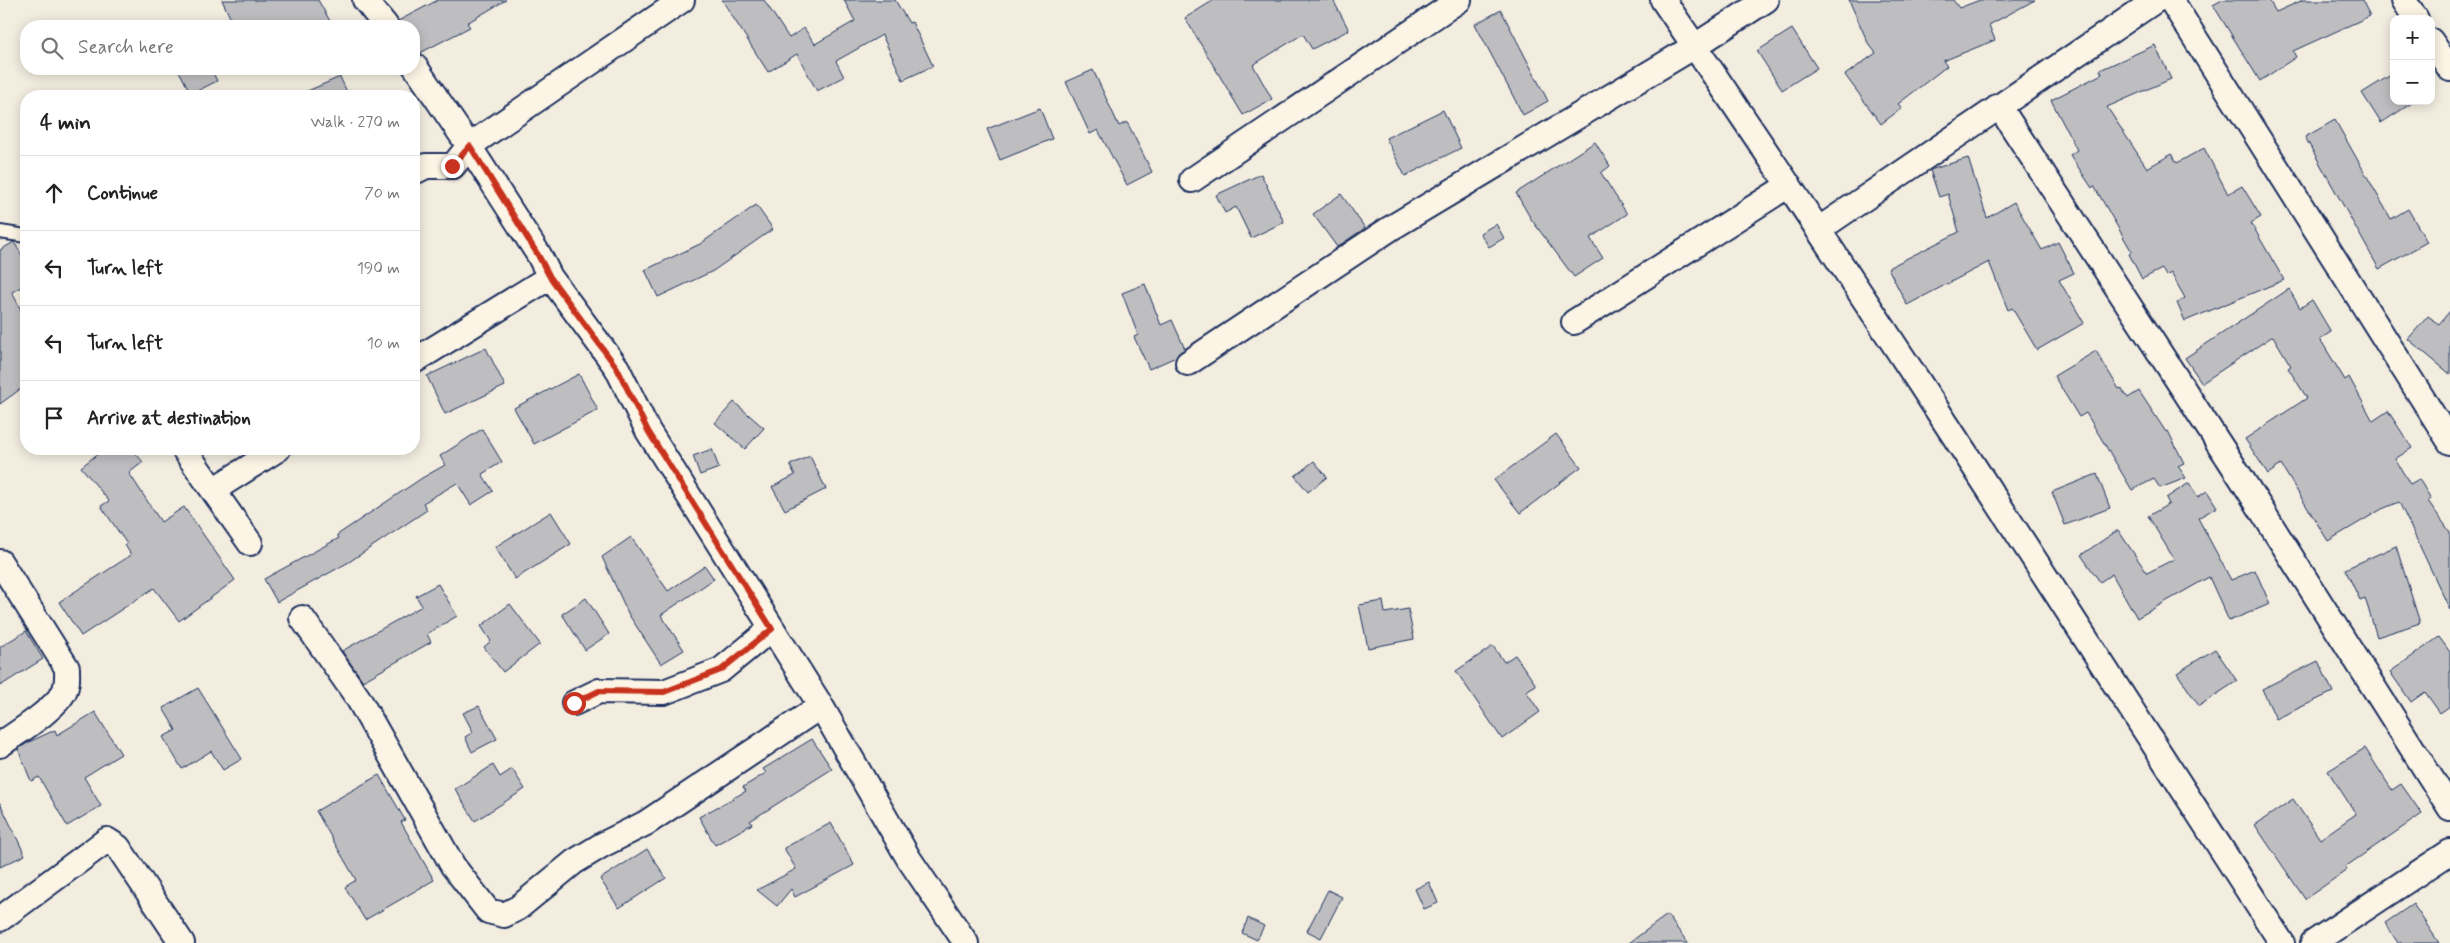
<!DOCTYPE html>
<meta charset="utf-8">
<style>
body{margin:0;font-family:Mynerve,sans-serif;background:#f2f2f2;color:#222}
.controls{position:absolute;right:15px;top:15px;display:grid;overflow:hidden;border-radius:10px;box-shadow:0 2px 12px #0003}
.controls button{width:45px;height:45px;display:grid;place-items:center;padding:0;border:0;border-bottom:1px solid #e0e0e0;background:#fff;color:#222;font:25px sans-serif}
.stop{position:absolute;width:15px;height:15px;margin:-11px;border:4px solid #c8321e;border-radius:50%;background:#fff}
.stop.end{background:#c8321e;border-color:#fff;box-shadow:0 1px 5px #0008}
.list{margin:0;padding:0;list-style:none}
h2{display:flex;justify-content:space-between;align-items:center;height:65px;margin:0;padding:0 20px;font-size:21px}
h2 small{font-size:16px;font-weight:400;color:#767676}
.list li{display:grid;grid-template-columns:32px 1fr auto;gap:15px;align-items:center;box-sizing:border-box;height:75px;padding:0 20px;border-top:1px solid #e0e0e0}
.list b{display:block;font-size:19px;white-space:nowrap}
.list em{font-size:16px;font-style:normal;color:#767676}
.icon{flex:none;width:28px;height:28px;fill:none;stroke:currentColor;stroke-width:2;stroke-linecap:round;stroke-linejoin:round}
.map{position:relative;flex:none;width:2450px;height:943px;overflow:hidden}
.search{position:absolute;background:#fff;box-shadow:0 2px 12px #0003;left:20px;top:20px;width:400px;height:55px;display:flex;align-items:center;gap:12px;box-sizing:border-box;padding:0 18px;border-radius:20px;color:#767676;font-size:19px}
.panel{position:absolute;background:#fff;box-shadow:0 2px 12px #0003;left:20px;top:90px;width:400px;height:365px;border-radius:20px}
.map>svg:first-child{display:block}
.building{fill:#bebec0;stroke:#1b2f5e}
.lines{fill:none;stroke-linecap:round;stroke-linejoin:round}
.lane-casing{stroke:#1b2f5e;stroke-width:16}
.street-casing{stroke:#1b2f5e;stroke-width:28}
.lane{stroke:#fcf5e5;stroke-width:12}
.street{stroke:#fcf5e5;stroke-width:24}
.route{stroke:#c8321e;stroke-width:6}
</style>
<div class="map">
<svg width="2450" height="943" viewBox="0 0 2450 943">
<rect width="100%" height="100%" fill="#f3ede0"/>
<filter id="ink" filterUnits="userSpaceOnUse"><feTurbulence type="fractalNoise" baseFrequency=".02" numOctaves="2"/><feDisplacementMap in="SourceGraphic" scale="10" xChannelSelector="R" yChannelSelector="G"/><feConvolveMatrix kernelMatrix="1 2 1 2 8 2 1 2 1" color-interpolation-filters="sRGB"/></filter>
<g filter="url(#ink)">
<path class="building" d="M222 0H318L330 21 320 26H234Z
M438 0H506L467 23 470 27 420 53 414 51V26H399L398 21Z
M722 0H764L789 38 804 28 815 44 855 21 844 0H895L909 23 912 22 933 66 903 80 882 35 836 61 844 77 817 91 797 54 768 72Z
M1214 0H1333L1349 30 1312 49 1303 34 1253 65 1272 99 1243 115 1185 18Z
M1849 0H1953L1959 8 1980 0H2035L1989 25 1995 40 1943 61 1947 66 1898 104 1902 108 1881 124 1845 75 1876 53 1868 43Z
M2222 0H2269L2276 12 2303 0H2362L2370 16 2293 51 2296 57 2260 81 2213 5Z
M1501 10 1548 101 1523 115 1475 24Z
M1792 29 1817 68 1782 90 1757 51Z
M2155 45 2171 79 2107 107 2147 168 2172 154 2177 163 2204 148 2228 194 2242 186 2261 217 2251 223 2284 280 2185 321 2177 303 2185 298 2171 273 2166 276 2162 269 2142 279 2129 254 2132 252 2094 186 2092 188 2070 155 2077 150 2051 100 2102 74 2100 70Z
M178 69H211L217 81 191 94Z
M1093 70 1119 126 1127 122 1152 172 1127 185 1098 130 1090 134 1066 82Z
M2394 73V101H2415L2381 123 2362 93Z
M340 77 349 96H296Z
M1040 108 1052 139 1000 160 987 129Z
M1443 110 1461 148 1405 176 1386 138Z
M2335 120 2391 219 2408 209 2427 242 2379 269 2305 137Z
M1595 142 1610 166 1601 173 1627 214 1590 238 1603 258 1574 277 1531 219 1516 193Z
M1968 158 1987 218 2014 202 2042 250 2058 242 2074 273 2059 280 2084 323 2037 350 2012 308 2008 310 1989 262 1907 305 1888 268 1959 232 1948 194 1939 197 1930 170Z
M1261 174 1284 222 1251 238 1236 207 1225 213 1216 195Z
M1341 194 1365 228 1337 247 1313 214Z
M756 205 773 229 713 271 658 297 645 270 700 244Z
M1496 224 1504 238 1489 247 1480 233Z
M14 242 26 262V284L12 292 26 320V385L0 404V250Z
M1145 284 1161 325 1172 320 1185 349 1176 357 1149 369 1134 337 1138 335 1122 293Z
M2289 289 2300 308 2312 300 2331 332 2320 339 2345 380 2349 377 2373 421 2388 411 2412 448 2395 459 2410 484 2419 479 2431 499 2428 501 2450 532V610L2399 502 2382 509 2328 541 2281 465 2268 474 2245 439 2307 398 2288 368 2291 366 2273 336 2202 383 2185 358Z
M2450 311V374L2408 339 2428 316 2439 324Z
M486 348 505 386 445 414 427 376Z
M2096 351 2119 389 2121 388 2128 398 2139 391 2166 432 2168 431 2184 463 2178 466 2186 478 2160 488 2154 479 2132 490 2086 413 2079 417 2054 376Z
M579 374 598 410 534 444 514 408Z
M734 402 764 428 745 449 715 423Z
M482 429 502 462 482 474 493 491 471 505 457 483 423 503 427 510 349 562 277 602 264 579 339 538 337 535 422 478 445 465 440 456Z
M1556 434 1581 467 1520 513 1494 480Z
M104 449H132L143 462 129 473 161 522 184 507 235 580 179 621 154 588 81 636 59 602 131 555 125 545 127 544 101 506 109 501 81 467Z
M712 449 719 468 700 475 693 456Z
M810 456 826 489 785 510 772 487 795 475 790 465Z
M1314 461 1327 477 1308 492 1295 476Z
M2097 474 2110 508 2065 525 2052 492Z
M2189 483 2198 497 2207 491 2217 507 2198 518 2231 580 2255 570 2270 604 2229 621 2209 577 2137 618 2112 574 2100 582 2081 555 2118 530 2147 573 2174 559 2148 516 2169 504 2166 498Z
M551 512 571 544 515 579 495 547Z
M631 537 668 591 705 566 714 579 661 615 684 650 661 664 629 615 602 557Z
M2396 546 2420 623 2377 637 2365 598 2360 600 2345 569Z
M438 584 457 616 427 634 431 642 363 681 342 651 422 606 416 596Z
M586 598 609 634 585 650 562 614Z
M1383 601 1385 613 1408 609 1414 639 1368 648 1359 605Z
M510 604 540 644 503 672 484 647 491 641 481 626Z
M26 631 43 659 0 686V647Z
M2439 637 2450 652V706L2440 713 2425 692 2411 702 2390 672Z
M1493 646 1504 662 1515 655 1536 685 1526 691 1540 712 1502 739 1456 671Z
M2215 649 2237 681 2199 706 2177 673Z
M2318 661 2333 692 2276 719 2262 689Z
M198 688 242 759 223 770 211 751 182 769 163 737 176 730 163 708Z
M479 706 497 739 472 752 465 737 473 732 463 713Z
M95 712 121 754 84 777 101 806 67 826 39 777 31 781 18 749 29 742 55 730 57 735Z
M812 739 832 769 750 821 752 824 715 845 699 817 746 791 743 787 766 773 763 769Z
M2365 748 2392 790 2401 784 2422 814 2345 867 2347 870 2305 899 2255 825 2293 799 2320 839 2356 814 2328 771Z
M493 765 500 777 512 769 525 789 475 821 455 789Z
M379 775 405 820 401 822 434 880 365 920 345 887 356 880 316 811Z
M0 803 25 855 0 867Z
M831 823 854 865 795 897 791 889 777 906 757 890 796 869 784 848Z
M647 849 666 878 619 908 600 879Z
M1429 882 1438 903 1424 909 1415 889Z
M1328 890 1342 897 1321 938 1307 931Z
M2413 904 2439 943H2398L2385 923Z
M1667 915 1688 943H1629Z
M1248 918 1264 926 1257 940 1242 933Z"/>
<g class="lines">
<g class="lane-casing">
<path id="lane" d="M0 232 26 236"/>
</g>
<g class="street-casing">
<path id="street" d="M365 0 386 26
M1663 0C1876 310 2078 627 2282 943
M2171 0 2450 442
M2404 0 2416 19
M2431 41 2450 69
M414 65 469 146 539 255 550 277 617 368 648 431 821 706 909 859 966 943
M1999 106 2238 473 2450 808
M414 172 426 166H453L469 146 682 0
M1192 180 1459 0
M1818 230 2156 0
M1574 322 1789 185
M414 361 550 277
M1188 363 1391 228 1695 46 1766 0
M184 449 250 543
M213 490 278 449
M0 562 67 668C67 677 68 684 64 692 54 710 18 732 0 745
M302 618 358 698 453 866 488 911 504 915 518 908 574 862 602 845 646 823 821 706
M574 703 599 691 664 692 721 670 771 629
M0 919 107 840 118 847 182 943
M2313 943 2450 852"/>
</g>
<use href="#lane" class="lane"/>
<use href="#street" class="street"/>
</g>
</g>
<g class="lines" filter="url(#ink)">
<path class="route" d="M452 166 470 146 538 255 550 277 617 368 648 431 772 629 721 670 664 692 599 691 574 703"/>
</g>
</svg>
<div class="controls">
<button>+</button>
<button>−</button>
</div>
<div class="stop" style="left:574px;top:703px"></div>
<div class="stop end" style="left:452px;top:166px"></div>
<div class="search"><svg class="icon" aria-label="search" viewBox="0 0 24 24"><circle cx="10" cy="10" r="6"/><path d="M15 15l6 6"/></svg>Search here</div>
<section class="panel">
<h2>4 min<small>Walk · 270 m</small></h2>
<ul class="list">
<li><svg class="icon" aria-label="ahead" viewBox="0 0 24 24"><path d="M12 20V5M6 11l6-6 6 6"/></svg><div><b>Continue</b></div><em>70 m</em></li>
<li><svg class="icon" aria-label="left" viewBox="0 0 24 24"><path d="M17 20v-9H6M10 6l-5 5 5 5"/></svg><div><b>Turn left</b></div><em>190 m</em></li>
<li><svg class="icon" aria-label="left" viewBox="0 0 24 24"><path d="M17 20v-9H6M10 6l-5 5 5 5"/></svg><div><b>Turn left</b></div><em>10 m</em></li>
<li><svg class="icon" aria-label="arrive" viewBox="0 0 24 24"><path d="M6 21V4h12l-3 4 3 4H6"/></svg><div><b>Arrive at destination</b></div></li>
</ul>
</section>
</div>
